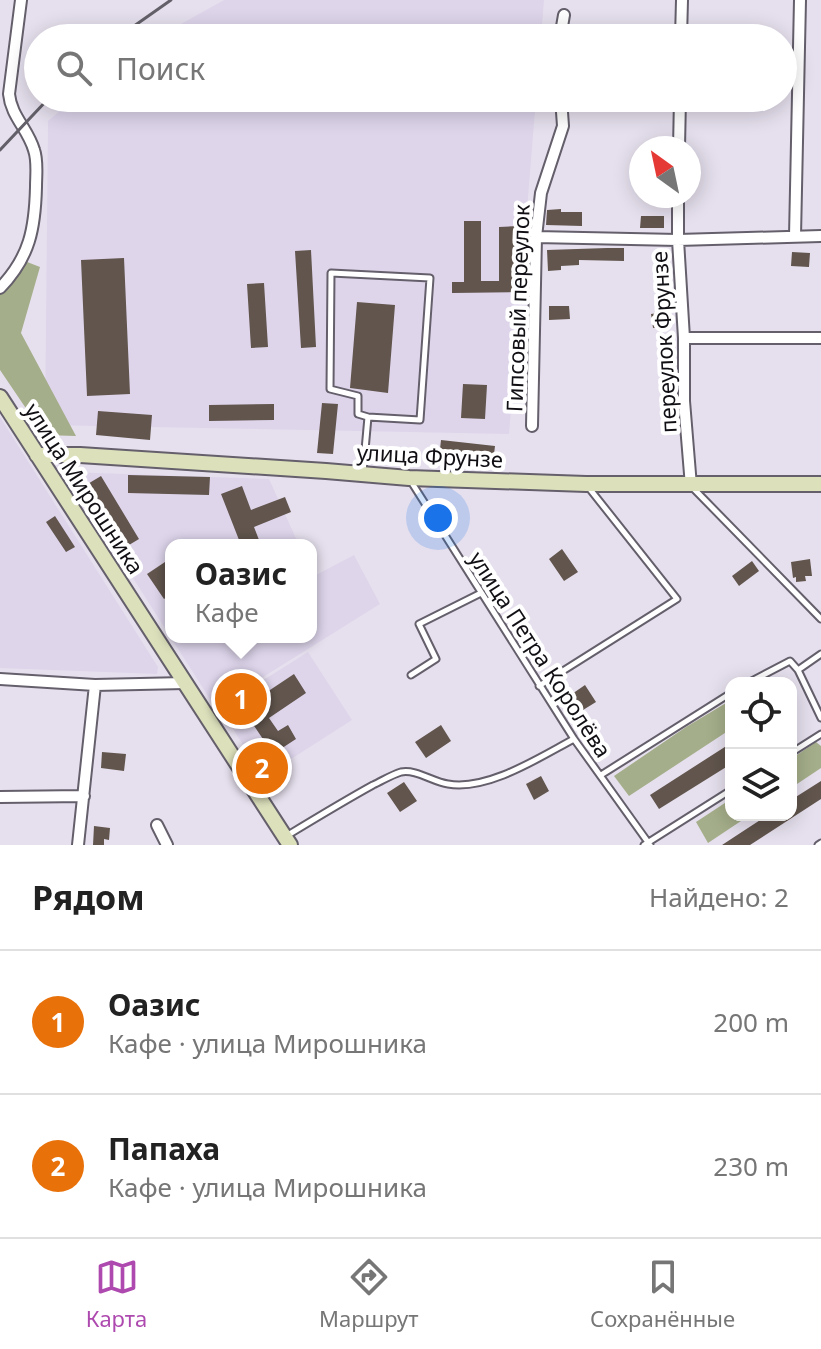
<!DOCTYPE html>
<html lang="ru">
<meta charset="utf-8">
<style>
body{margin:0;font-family:"Noto Sans",sans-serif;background:#f2f2f2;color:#222}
.controls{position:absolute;right:24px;bottom:24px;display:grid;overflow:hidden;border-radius:16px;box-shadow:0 4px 20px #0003}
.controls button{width:72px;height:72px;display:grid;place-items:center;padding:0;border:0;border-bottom:2px solid #e0e0e0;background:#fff;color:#222;font:40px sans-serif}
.compass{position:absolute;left:629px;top:136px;width:72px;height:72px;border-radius:50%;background:#fff;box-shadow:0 4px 20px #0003;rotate:327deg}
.you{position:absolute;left:438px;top:518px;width:28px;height:28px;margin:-20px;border:6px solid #fff;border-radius:50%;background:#1a73e8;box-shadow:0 0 0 12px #1a73e833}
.badge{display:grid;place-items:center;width:52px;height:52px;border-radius:50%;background:#ae4aaf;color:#fff;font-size:26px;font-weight:700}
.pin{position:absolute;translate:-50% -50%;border:4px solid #fff;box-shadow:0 2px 8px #0006}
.popup{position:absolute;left:165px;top:539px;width:152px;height:104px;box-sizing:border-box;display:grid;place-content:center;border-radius:16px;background:#fff;filter:drop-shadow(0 2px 6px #0005);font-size:26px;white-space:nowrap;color:#767676}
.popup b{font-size:30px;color:#222}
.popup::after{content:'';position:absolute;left:50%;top:100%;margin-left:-16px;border:16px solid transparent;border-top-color:#fff}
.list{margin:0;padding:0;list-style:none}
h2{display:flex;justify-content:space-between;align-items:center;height:104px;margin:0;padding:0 32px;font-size:34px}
h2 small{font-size:26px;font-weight:400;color:#767676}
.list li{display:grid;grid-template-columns:52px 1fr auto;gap:24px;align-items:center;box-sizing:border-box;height:144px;padding:0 32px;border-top:2px solid #e0e0e0}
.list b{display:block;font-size:30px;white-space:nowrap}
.list p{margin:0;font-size:26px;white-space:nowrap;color:#767676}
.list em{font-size:26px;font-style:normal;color:#767676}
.icon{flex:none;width:44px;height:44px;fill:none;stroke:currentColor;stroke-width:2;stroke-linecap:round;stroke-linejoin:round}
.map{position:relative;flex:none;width:821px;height:845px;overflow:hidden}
.search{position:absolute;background:#fff;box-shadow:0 4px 20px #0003;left:24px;right:24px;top:24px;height:88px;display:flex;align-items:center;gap:20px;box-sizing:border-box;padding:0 28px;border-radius:44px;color:#767676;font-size:30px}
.sheet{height:392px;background:#fff}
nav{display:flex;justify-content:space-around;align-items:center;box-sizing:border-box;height:112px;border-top:2px solid #e0e0e0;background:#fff;font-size:22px;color:#767676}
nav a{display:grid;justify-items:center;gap:4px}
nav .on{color:#ae4aaf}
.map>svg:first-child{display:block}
.built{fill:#ded5eb}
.forest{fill:#a5ae8a}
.building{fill:#61554d}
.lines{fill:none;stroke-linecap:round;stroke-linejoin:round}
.lane-casing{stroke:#645f6b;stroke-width:9}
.street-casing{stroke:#645f6b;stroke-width:14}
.secondary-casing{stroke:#645f6b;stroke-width:18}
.lane{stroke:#fff;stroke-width:5}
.street{stroke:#fff;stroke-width:10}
.secondary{stroke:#dce0bb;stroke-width:14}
.rail{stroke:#646069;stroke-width:3}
.labels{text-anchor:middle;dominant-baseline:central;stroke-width:8;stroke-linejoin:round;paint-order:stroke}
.street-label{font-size:22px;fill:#110f14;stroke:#fff}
</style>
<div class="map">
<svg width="821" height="845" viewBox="0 0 821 845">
<rect width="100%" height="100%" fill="#e6e0ee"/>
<path class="built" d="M224 0H544L541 38H156Z
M75 98H536L509 434 45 425 48 121Z
M0 417 158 667 157 674 0 668Z
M68 472 269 479 299 545H171V637H311V571L314 576 354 555 380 604 215 707 119 556Z
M308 652 352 720 263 777 227 719 257 699 251 688Z"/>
<path class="forest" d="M22 260 40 267 21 333 76 436 44 435 0 370V285Z
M731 700V729L629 796 614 776 686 727Z
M816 742 821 746V768L791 788V759Z
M731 799V815H750L708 843 696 822Z"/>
<path class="building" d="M561 209V212H582V226L546 225 547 210Z
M641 216H664V228H640Z
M464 221H481V281H499V227L518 226 519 292 452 293V282H464Z
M607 248H624V261L579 260V265L561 266V270L548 271 547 250Z
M311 250 316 347 301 348 295 251Z
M792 252 810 253 809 267 791 266Z
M124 258 130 394 87 396 81 260Z
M264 283 268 347 251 348 247 284Z
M357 302 395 305 388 393 350 388Z
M549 306H569L570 319 549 320Z
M666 312 667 326 653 328 651 314Z
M463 384 487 385 485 419 461 418Z
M322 403 338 404 333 454 317 453Z
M274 404V420L209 421V405Z
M98 411 152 415 150 440 96 435Z
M441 440 495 446 493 463 439 458Z
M128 475 210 477 209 495 128 493Z
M101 476 139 539 124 548 86 485Z
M242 486 251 510 285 497 291 512 254 527 261 545H241L221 494Z
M55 516 75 547 66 552 46 522Z
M562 549 578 572 564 581 549 559Z
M171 558V594L164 599 147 574Z
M810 559 812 576H805L806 581 796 582V577L793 578 791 562Z
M752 561 759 571 739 586 732 576Z
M294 674 306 693 269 718 278 731 288 725 296 739 273 754 246 714 268 699 264 694Z
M585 685 596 702 583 710 572 694Z
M441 725 451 741 426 758 415 742Z
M731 743V764L659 809 650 795Z
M102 752 126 754 124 771 101 768Z
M541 776 549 791 534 800 526 784Z
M821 781V799L750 845H722L768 815H791V800Z
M404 782 417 801 400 812 387 793Z
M94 826 110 828 109 840 104 839V845H93Z"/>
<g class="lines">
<g class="lane-casing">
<path id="lane" d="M363 472 368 417 420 420 430 278 331 273 330 389 358 396V414L368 417
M412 483 574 739 650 845
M693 488 821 619
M821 654 798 670 821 718
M411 675 436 659 419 624 481 593
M748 683 790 661 798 670
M539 686 677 599 589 488
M791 753 821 734
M601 775 731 693
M288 835C316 818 344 801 373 785 382 781 391 775 401 772 416 769 433 782 448 784 488 791 540 757 574 739
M644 845 731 790
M818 845 821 843"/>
</g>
<g class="street-casing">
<path id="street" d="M560 38 564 15
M681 38 682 0
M679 148 680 98
M678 196V240L684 338V401L691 486
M795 236 800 0
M536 237 678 240 821 236
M0 288C30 257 35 228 36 187 36 174 38 161 34 150 28 129 11 116 9 94L21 0
M684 338H821
M532 426 536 237 541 193 563 126 561 98
M0 679 95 685 185 683
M0 797 84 796
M157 825 167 845
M78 845 95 685"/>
</g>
<g class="secondary-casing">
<path id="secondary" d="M0 397 290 845
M37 455H80L326 471 409 478 586 484H821"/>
</g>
<use href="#lane" class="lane"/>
<use href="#street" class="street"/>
<use href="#secondary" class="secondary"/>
<path class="rail" d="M117 38 171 0
M0 150 49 98"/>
</g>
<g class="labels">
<g class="street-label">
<text transform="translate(517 308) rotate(-88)">Гипсовый переулок</text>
<text transform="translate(663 342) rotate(-93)">переулок Фрунзе</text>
<text transform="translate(430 455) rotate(3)">улица Фрунзе</text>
<text transform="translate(85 488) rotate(57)">улица Мирошника</text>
<text transform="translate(541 654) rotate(57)">улица Петра Королёва</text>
</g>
</g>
</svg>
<div class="controls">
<button><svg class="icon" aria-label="locate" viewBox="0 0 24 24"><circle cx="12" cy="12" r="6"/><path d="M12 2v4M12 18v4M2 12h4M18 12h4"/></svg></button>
<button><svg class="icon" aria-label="layers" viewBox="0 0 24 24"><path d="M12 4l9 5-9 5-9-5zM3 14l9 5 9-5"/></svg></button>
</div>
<svg class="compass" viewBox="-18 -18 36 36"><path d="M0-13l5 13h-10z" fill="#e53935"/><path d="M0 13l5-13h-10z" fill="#767676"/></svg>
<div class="you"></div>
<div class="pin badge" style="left:241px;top:699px;background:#e8710a">1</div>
<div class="popup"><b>Оазис</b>Кафе</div>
<div class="pin badge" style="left:262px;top:768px;background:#e8710a">2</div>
<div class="search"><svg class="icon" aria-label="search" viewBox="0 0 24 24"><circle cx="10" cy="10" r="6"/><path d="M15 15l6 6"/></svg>Поиск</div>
</div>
<section class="sheet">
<h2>Рядом<small>Найдено: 2</small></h2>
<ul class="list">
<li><span class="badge" style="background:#e8710a">1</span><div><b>Оазис</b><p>Кафе · улица Мирошника</p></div><em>200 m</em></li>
<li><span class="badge" style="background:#e8710a">2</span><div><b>Папаха</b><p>Кафе · улица Мирошника</p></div><em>230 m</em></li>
</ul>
</section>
<nav>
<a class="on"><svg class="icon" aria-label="map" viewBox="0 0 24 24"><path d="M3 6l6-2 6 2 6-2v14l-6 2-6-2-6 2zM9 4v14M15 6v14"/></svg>Карта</a>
<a><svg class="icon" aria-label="directions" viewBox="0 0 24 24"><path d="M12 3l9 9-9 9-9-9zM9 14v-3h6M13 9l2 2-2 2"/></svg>Маршрут</a>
<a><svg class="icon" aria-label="saved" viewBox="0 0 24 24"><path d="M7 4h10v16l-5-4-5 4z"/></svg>Сохранённые</a>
</nav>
